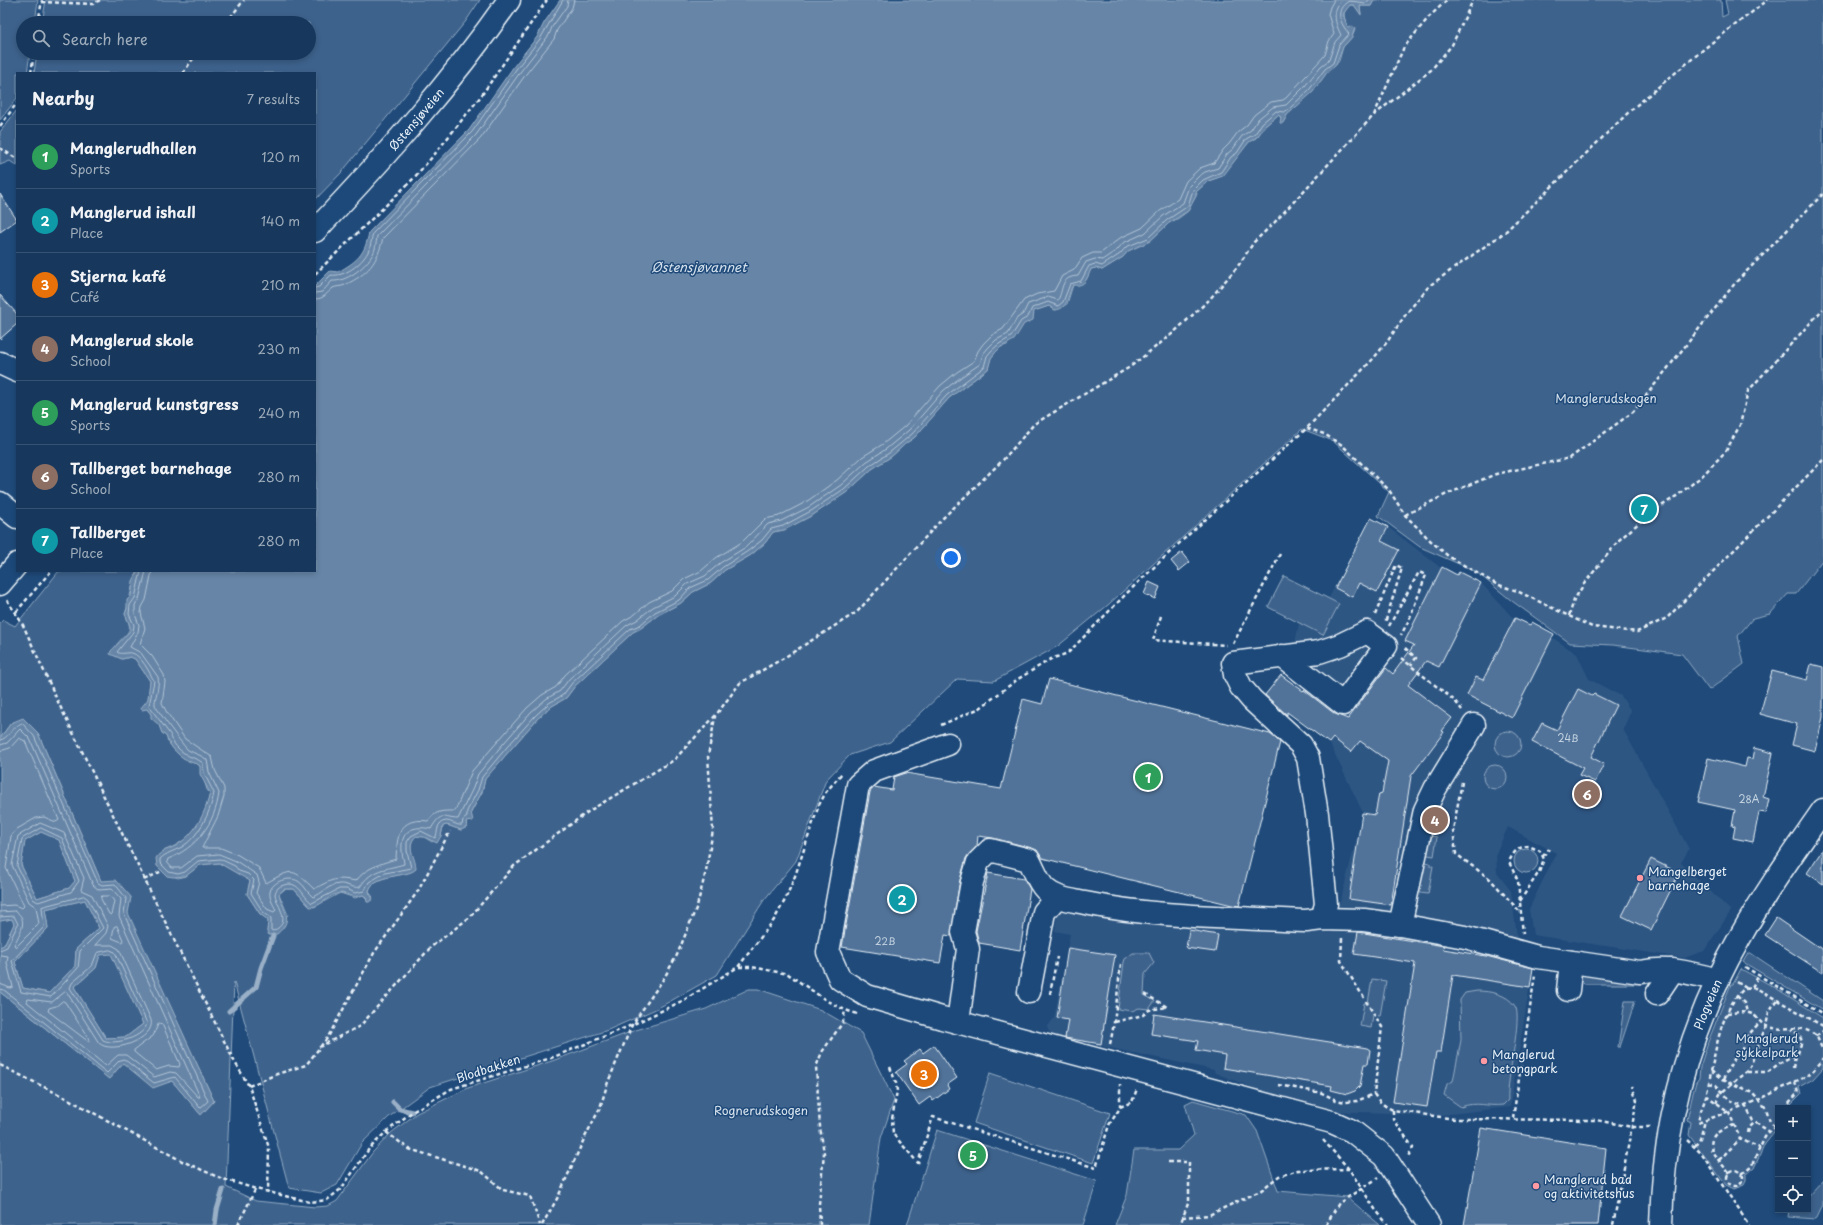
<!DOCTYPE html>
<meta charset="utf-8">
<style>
body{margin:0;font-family:"Playpen Sans",sans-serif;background:#203f62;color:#f1f3f6}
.controls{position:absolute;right:12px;bottom:12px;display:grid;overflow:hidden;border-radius:0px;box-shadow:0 2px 6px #0003}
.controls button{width:36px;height:36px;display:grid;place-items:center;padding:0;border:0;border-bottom:1px solid #365272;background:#17385c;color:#f1f3f6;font:20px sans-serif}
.you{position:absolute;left:951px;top:558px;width:14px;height:14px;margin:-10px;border:3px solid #fff;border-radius:50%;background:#1a73e8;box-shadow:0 0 0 6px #1a73e833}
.badge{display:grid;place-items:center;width:26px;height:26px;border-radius:50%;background:#e69b98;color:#fff;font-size:13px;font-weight:700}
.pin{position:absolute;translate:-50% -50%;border:2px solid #fff;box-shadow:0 1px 4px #0006}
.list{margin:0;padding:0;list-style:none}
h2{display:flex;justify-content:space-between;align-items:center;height:52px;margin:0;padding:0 16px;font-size:17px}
h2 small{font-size:13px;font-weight:400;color:#9eacbb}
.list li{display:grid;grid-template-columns:26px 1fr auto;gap:12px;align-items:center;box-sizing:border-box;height:64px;padding:0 16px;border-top:1px solid #365272}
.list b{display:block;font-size:15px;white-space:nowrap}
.list p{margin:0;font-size:13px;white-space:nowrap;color:#9eacbb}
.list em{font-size:13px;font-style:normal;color:#9eacbb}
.icon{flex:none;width:22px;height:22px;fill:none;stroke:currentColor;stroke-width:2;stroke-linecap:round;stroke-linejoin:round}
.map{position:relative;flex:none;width:1823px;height:1225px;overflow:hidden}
.search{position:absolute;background:#17385c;box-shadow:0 2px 6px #0003;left:16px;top:16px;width:300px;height:44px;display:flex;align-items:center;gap:10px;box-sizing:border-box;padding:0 14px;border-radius:22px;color:#9eacbb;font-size:15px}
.panel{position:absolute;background:#17385c;box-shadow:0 2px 6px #0003;left:16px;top:72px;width:300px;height:500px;border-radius:0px}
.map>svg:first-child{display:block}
.built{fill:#2e5683}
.green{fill:#3c628c;stroke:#92aac2}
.water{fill:#6685a7;stroke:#9ab0c7;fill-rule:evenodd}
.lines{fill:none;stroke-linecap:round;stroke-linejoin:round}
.shore{stroke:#b4c6d8;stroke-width:1}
.stream{stroke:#9ab0c7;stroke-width:5}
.building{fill:#517399;stroke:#e8f1f8}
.minor-casing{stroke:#e8f1f8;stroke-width:25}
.major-casing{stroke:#e8f1f8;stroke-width:25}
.path{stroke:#e8f1f8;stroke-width:2.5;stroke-dasharray:4 3;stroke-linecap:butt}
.minor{stroke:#1f4a7a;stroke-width:22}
.major{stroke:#1f4a7a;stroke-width:22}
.poi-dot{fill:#ff9aa2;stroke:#1f4a7a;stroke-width:1.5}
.labels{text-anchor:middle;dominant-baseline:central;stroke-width:3;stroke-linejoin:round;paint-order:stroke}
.number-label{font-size:10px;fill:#c2d2e0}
.street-label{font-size:12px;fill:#e8f1f8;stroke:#1f4a7a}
.park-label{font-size:12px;fill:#d7e3ed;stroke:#1f4a7a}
.poi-label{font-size:12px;fill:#e8f1f8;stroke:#1f4a7a;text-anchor:start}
.water-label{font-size:13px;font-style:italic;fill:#d4e1ec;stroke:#1f4a7a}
</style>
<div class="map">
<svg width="1823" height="1225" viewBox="0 0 1823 1225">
<rect width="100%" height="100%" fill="#1f4a7a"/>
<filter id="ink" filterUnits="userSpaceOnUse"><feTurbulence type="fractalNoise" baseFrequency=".025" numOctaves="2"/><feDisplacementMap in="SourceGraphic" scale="8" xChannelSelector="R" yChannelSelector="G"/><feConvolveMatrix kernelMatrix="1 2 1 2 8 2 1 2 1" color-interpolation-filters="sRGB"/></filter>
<g filter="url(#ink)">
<path class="built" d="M1371 518 1388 527 1441 568 1456 575 1458 572 1482 584 1515 620 1530 627 1531 624 1554 636 1553 638 1577 654 1589 679 1621 696 1631 711 1623 729 1689 849 1681 863 1731 911 1704 951 1684 958 1533 935 1529 909 1556 853 1508 827 1496 853 1497 873 1511 891 1517 937 1533 965 1510 1107 1425 1117 1392 1113 1326 1111 1290 1102 1215 1073 1214 1070 1054 1036 1048 1030V1026L1054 1018 1070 934 1055 931 1057 915 1062 910 1074 908 1331 933 1341 899 1363 813 1330 744 1289 713 1285 717 1262 700 1281 674 1295 643 1299 623 1268 607 1284 576 1329 598Z"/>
<path class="green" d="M0 0H38L35 23H23V53H30L27 73H17V98L0 120Z
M46 0H480L466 21 341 173 315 200V73H34L37 53H309V23H42Z
M1374 0H1721L1722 17 1728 14 1725 0H1823V559L1796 594H1788L1770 614 1753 618 1738 636 1744 664 1709 690 1682 654 1613 645 1570 643 1512 601 1475 571 1420 547 1378 516 1389 492 1333 441 1302 429 1108 605 1058 646 994 681 957 679 890 742 850 755 826 780 796 861 764 900 717 975 658 1008 608 1030 430 1087 389 1117 362 1143 337 1185 321 1193 289 1188 234 982 226 1187 256 1201 315 1207 328 1206 337 1201 373 1152 391 1133 417 1113 468 1088 552 1061 636 1030 706 1009 749 989H758L821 1010 861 1033 894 1100 881 1138 869 1225H0V992L109 1079 123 1063 153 1087 172 1081 201 1115 214 1101 127 913 131 897 101 881 38 733 11 723 0 738V623L3 620 15 626 59 571H138C131 585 130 600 125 614 134 632 128 631 117 644 115 647 115 653 115 656L122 659 131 657 135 659 150 681 147 709 159 725 162 733 166 736C169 747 181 758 191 762 195 764 197 763 200 766L207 790 210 793C204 822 191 841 163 851L157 866 163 872 178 878 186 876 200 865 219 863 250 880 247 894 260 914 268 920 267 932 288 915 279 894 285 889H294L308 905 314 907 340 893 355 898 363 895 367 899 373 897 369 892C371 873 408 878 415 869 415 858 405 846 416 836L424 837 432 842 441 836 443 826 447 825 461 830 467 827 466 822 482 792 485 779 510 750 537 719 552 706 566 698 575 686 633 632 641 628 658 615 681 603 693 592 711 583 725 570 751 555 765 543 773 532 784 530 813 515 847 492 872 469 892 456 905 444 915 437 949 398 988 369 991 358 995 353 1001 347 1007 345 1034 311 1049 306 1055 310 1067 304 1073 285 1086 280 1091 269 1096 268 1102 270 1123 257 1128 251 1150 241 1169 223 1179 218 1188 211 1197 194 1196 192 1208 181 1217 178 1227 169 1249 142 1256 138 1265 126 1278 115 1284 121 1287 115 1312 92 1328 71 1334 67 1339 61 1343 47 1352 37 1355 30 1351 26 1347 27C1344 17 1342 12 1349 5H1354L1361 14 1360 6H1371Z
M17 110V166L10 161 0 165V132Z
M1284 576 1339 604 1323 635 1268 607Z
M1495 744a13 13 0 1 1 26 0a13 13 0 1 1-26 0Z
M1483 777a12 12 0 1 1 24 0a12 12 0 1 1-24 0Z
M41 832 59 840 75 881 70 888 37 898 21 865 25 841Z
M1425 835 1437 837 1434 856 1422 854Z
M1514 861a12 12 0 1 1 24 0a12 12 0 1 1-24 0Z
M1421 861 1430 863V866H1433L1428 894 1420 893V890L1416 889Z
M85 900 99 928 76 949 75 966 49 993 23 988 15 962 48 928 45 909Z
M12 919 14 924 4 945 0 947V921Z
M1749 952 1823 1001V1010L1743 962Z
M111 953 143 1024 126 1037 106 1038 74 987 96 968 100 955Z
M1133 953H1149L1154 963 1145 974 1144 995 1155 1001 1149 1009 1139 1008 1132 1011 1118 1009 1124 962 1125 959Z
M1741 969 1774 987 1823 1018V1068L1813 1079 1799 1087 1801 1094 1787 1108H1778V1128L1765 1144 1754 1168 1746 1175V1181L1744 1185 1734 1189 1726 1185 1689 1135 1691 1122 1687 1120 1693 1093 1696 1082 1699 1078 1700 1067 1708 1042 1731 984H1733Z
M1581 973H1658L1651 983 1644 984H1584L1581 981Z
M1372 979 1386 981 1380 1016 1373 1015 1371 1028 1360 1026 1364 1003H1368Z
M1477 991C1490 991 1507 994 1515 1006 1523 1017 1506 1080 1508 1100L1503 1105C1488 1107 1475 1101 1461 1107L1444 1095 1447 1084 1453 1081 1461 1040 1460 1000 1465 993Z
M1625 1001H1635L1620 1047H1618Z
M990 1073 1110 1113 1093 1163 974 1123Z
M1193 1100 1246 1115 1257 1131 1278 1191 1347 1197 1380 1225H1115L1127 1195 1134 1150H1178L1194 1135 1185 1104Z
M937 1130 1097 1181 1083 1225H907Z
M1823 1180V1204L1816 1219 1788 1217 1789 1210H1808V1196Z"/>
<path class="water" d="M560 0H1374L1371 6H1360L1361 15 1354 5H1350L1343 14 1348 28 1353 26 1355 28 1352 37 1343 47 1336 65 1328 71 1313 92 1287 115 1283 123H1280L1281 117 1278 115 1265 126 1258 136 1249 142 1223 176 1208 181 1196 192V196L1188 211 1169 223 1150 241 1128 251 1123 257 1102 270 1096 268 1091 269C1087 279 1085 287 1073 285 1067 295 1069 309 1055 310L1049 306 1034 311 1033 320 1024 324 1014 340 1001 347 995 353 991 358 988 369 949 398 915 437 905 444 892 456 872 469 847 492 813 515 784 530 773 532 765 543 751 555 725 570 711 583 693 592 681 603 658 615 641 628 633 632 575 686 566 698 552 706 537 719 485 779 482 792 471 812 473 821 466 822 467 827 461 830 447 825 443 826 441 836 437 843 424 837 416 836C405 847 416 857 416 869 408 878 371 873 369 892L373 899 369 902H367L366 897 363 895C349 900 347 890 336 894 326 897 321 907 310 907L294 889H284L279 894C283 911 295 919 277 934L269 935 267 932 268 920 260 914 247 894 250 881 219 863 200 865 186 876 173 877 167 876 157 866 156 858C161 850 169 850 177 845 195 834 205 814 210 793L200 774V766C197 763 195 764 191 762 180 758 169 746 166 736L162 733 159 725 151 718V714L147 709 142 710 141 708 148 699 150 681 135 659 130 657 122 659 110 654 111 651 130 631V626L125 614 127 609V600L131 596 133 581 138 571H315V286L330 271 338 272C357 261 365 255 369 232L469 130 514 66 537 37 544 23Z
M23 718 38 733 101 881 116 880 131 897 128 913 214 1101 201 1115 172 1081 153 1088 123 1063 109 1079 0 992V947L4 945 14 924 12 919 0 921V738L11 723ZM41 832 59 840 75 881 69 888 37 898 21 865 25 841ZM85 900 99 928 76 949 75 966 49 993 23 988 15 962 48 928 45 909ZM111 954 143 1024 126 1037 106 1038 74 987 96 968 100 955Z"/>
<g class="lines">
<path class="shore" d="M315 288 319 287 331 275C344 277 361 265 368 252 371 247 371 240 373 233L472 132 517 68 540 39 563 0
M315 293 322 292 332 281C346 282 364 268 371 257 376 250 376 243 377 236L476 135 521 71 549 35 552 27 567 6 568 0
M315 299C325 299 326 293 333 288 336 286 341 287 345 285 369 273 377 263 383 238L481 138 526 74 554 39 557 30 572 8 574 0
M141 571 135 598 130 605 129 614 134 625 133 632 117 652C122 655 126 652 132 653 141 655 150 673 154 681L149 706C156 715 162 724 169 733 172 736 169 736 171 739 174 744 179 750 184 753 190 758 197 758 203 763L204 773 214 793C210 814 199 836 182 847 174 851 166 853 160 859V863L169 872 178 874 185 872 198 861 220 859 235 866 239 871 248 874 254 880 251 893 263 912 271 918V930L273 931C293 922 277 907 275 894 276 889 279 886 284 885 299 880 302 896 312 903L339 889H347L355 893 364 891 369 882 385 873 411 868 407 851V842L411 836 421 831 435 838C439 833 435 822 446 821 452 821 456 826 462 825L463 820 467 817V811L478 790 482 777 507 747 535 716 549 703 563 695 572 683 630 629 640 625 655 612 679 600 690 588 708 580 723 567 748 551 762 540 771 529 783 526 811 511 844 489 869 466 889 453 912 434 947 395 984 367 987 356 991 351 999 344 1011 337 1021 321 1028 317 1032 308 1048 302 1058 306 1063 302 1070 284 1081 281 1089 266 1095 264 1102 266 1120 254 1126 247 1148 238 1167 220 1188 206 1193 190 1203 180 1221 172 1231 157 1237 153 1246 139 1255 134 1262 123 1276 111 1284 112 1289 109 1309 90 1325 69 1333 63 1339 45 1349 34C1341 24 1333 10 1349 1L1366 3 1369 0
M146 571 139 599 135 605V614L139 625 138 632 130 647 141 653 158 677C160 686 154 700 155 705 157 710 184 747 188 750 195 754 202 755 207 760L209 772 219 793C215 824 196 848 168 859L167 862 172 868H181L197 856 219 854 236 861 257 875 259 882 256 893 267 909 274 912 276 910C273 904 269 898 270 892 272 881 289 876 298 881 305 885 307 893 313 897 322 894 328 885 339 884 346 883 353 889 360 887 372 868 385 870 404 864 404 860 402 856 402 851 400 830 414 825 431 829 442 810 443 819 458 819L473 788 478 774 503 744 531 712 546 699 560 691 569 679 627 625 637 620 653 607 675 596 687 584 705 576 720 563 746 547 768 524 781 521 809 507 841 485 866 462 886 449 909 430 943 391 961 377 980 364 983 354 988 348 996 340 1008 334 1017 318 1023 314 1028 304 1048 297 1058 300C1064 288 1060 277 1078 276L1086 262 1095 259 1102 260 1117 250 1123 243 1145 233 1163 216 1183 203 1189 186 1199 176 1205 172 1218 168 1227 154 1233 149 1242 136 1251 130 1258 119 1273 107 1286 105 1305 86 1321 66 1329 60 1335 42 1341 35C1335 23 1331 11 1342 0
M152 571 146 600 142 607 141 613 145 628 140 644 152 656 164 675 165 682 162 703 166 711 185 739 212 757 215 770 224 788V796L218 816 202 848H221L238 855 259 868 266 883C294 868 292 868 314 889 333 879 335 877 356 881 365 868 382 863 396 859 397 837 398 817 428 821 436 810 443 811 455 811L472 771 499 740 527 708 542 695 556 687 565 675 623 621 634 615 649 602 672 591 684 579 701 571 716 558 742 542 765 519 779 516 806 502 837 480 862 457 883 444 905 426 940 386 957 372 974 361 978 351 983 344 992 335 1003 329 1024 300 1037 294 1054 291 1062 276 1074 270 1082 258 1093 253H1101L1120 238 1142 228 1160 211 1178 199 1186 181 1200 168 1214 163 1223 150 1229 144 1238 132 1247 125 1254 115 1271 102 1283 100 1286 98 1325 55 1329 41 1334 34 1328 14 1330 7 1334 0
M0 740C8 739 12 727 22 723L34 736 98 883 102 885 115 884 126 898 124 914 208 1101 200 1108 175 1077 154 1083 124 1059 120 1060 107 1073 4 990 0 989
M0 745 7 743 20 729 30 739 93 885 99 890 112 889 121 899 119 916 200 1097H198L176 1073 170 1072 154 1077 126 1055H118L106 1066 27 1002 28 999 52 1002 66 991 99 1043C111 1055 156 1039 151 1020L119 949 112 945H95L106 933 108 926 92 895 81 890 84 878 64 833 40 823 18 836 12 865 29 902 36 907 39 924 16 947 14 945C19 934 30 920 15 911L0 912
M0 751 10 748 19 738 25 741 59 820 56 822 44 817 36 818 17 829 11 836 6 868 24 906 22 908 14 905 0 906
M41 828 62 838 79 881 71 892 38 902 33 899 17 866 22 839Z
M84 896 88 899 103 928 80 951 78 968 51 997 21 992 12 961 44 927 42 907Z
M102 896H110L114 901 111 915 109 914 101 899Z
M0 917 14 916 18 924 7 947 0 950
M117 926 123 940 122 942 112 938 114 927Z
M110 950 115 952 147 1023C145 1037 115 1046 103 1040L70 988 72 983 92 966 97 953Z
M0 955 8 956 7 963 13 987 10 988 0 984
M63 1001 65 1002 89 1039V1042L48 1011 49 1008 56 1006Z
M159 1023 162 1024 180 1064 179 1067 169 1066 156 1070 134 1052V1050L153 1036Z"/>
<path class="stream" d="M229 1011 256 987 261 968 273 936
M393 1102 400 1109 412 1112
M215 1225 217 1210 223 1190"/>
</g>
<path class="building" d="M0 194 17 220 0 232Z
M0 295 17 314V324L0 339Z
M1371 518 1388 527 1381 541 1399 550 1377 592 1359 583 1352 597 1335 588Z
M1182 552 1190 562 1179 571 1171 561Z
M1442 567 1457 575 1459 572 1481 583 1439 667 1426 661 1408 685 1452 718 1442 731 1444 732 1411 776 1391 905 1349 899 1362 813 1375 815 1379 794 1382 793 1388 761 1360 741 1351 752 1333 738 1329 743 1287 712V715L1265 695 1281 675 1303 691 1304 690 1335 714 1348 719 1386 668 1393 674 1414 645 1405 641Z
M1149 582 1160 587 1155 599 1144 594Z
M1515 618 1530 625 1532 622 1554 634 1512 718 1467 695 1476 677 1483 680Z
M1811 664 1823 667V717L1815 751 1792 745 1797 724 1760 714 1772 671 1807 680Z
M1049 679 1270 734 1280 742 1239 906 1232 905 1042 858 1037 850 1032 848 993 838 978 836 977 846 966 858 960 880 951 936 945 935 940 963 842 947 870 792 874 787 892 790 894 777 906 773 1001 789 1023 699 1042 704Z
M1578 689 1592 696 1594 694 1616 705 1591 757 1604 764 1595 782 1579 775 1583 768 1532 742 1542 723 1557 730Z
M1754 748 1773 753 1763 797 1769 799 1766 813 1759 812 1753 842 1733 838 1735 827 1732 826 1735 810 1698 802 1708 758 1745 767 1747 758 1752 759Z
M1823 849V884L1807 873Z
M1651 859 1679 873 1651 930 1622 916Z
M988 873 1024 879 1030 889 1020 950 979 943 976 931Z
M1776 918 1823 950V973L1765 935Z
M1189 930 1218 935 1215 952 1186 948Z
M1358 932 1444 946 1443 949 1486 956 1533 968 1530 987 1453 975 1441 1052H1436L1427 1107 1393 1102 1415 963 1354 954Z
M1068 948 1115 955 1101 1044 1065 1038 1068 1020 1057 1018Z
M1154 1014 1367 1048 1370 1050 1368 1064H1364L1360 1086 1355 1091 1347 1094 1331 1090 1332 1086 1223 1068 1225 1055 1196 1050 1198 1041 1151 1034Z
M934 1045 957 1078 947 1085 949 1089 933 1101 930 1097 919 1105 896 1072 907 1064 904 1061 920 1049 923 1053Z
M1481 1128 1606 1148 1598 1225H1464Z"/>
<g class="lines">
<g class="minor-casing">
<g id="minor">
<path d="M0 363 17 371"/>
<path d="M0 503 17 517"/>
<path d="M1282 656 1343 704 1386 646 1367 632 1340 645 1319 652 1233 663 1235 675 1241 687 1252 700 1301 745 1308 758 1317 814 1326 904 1322 919"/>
<path d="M948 744 874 771 858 785 828 952 840 979 867 996 942 1018 1332 1122 1352 1131 1384 1156 1429 1225"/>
<path d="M1400 925 1425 810 1435 789 1474 725"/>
<path d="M1568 990 1571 962"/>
<path d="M1029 992 1044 912 1057 897"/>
<path d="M1657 994 1673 970"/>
<path d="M958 1022 968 949 963 932 972 882 978 862 990 850 1029 860C1034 869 1038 882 1045 889 1056 899 1071 900 1085 903 1157 918 1233 917 1306 921L1322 919 1364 920 1400 925 1465 937 1538 957 1640 972C1667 966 1692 973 1718 980"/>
<path id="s1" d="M1661 1225C1663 1124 1689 1027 1739 939 1764 894 1794 852 1823 810"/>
</g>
</g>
<g class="major-casing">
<g id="major">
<path id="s2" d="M315 231C384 158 451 83 509 0"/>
<path d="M0 584 17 564"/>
</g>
</g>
<path class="path" d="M41 2 93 4 100 0
M38 23 42 0
M226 23 244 0
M31 73 34 53
M183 73 197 53
M1374 115 1404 47 1429 17 1447 0
M0 126 17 103
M0 148 17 159
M315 274 412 180 434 155 481 96 547 0
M1307 428 1324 434 1342 445 1389 490 1405 515 1431 541 1448 556 1496 584 1517 591 1592 627 1637 632 1667 618 1823 460
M1405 515 1447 494 1496 474 1570 458 1633 412 1736 282 1823 194
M7 600 23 625 59 704 175 942 233 1059 249 1086 269 1148 268 1192
M16 612 51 571
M1375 615 1396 565 1402 568 1385 623
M1161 616 1153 640 1226 645
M1569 616 1574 600 1584 584 1619 540 1648 515 1678 495 1702 476 1726 451 1740 425 1748 391 1823 309
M1389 626 1419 572 1426 575 1409 620 1401 635
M1233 644 1280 554
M1405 648 1416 658 1411 665
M1401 658 1455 701 1462 710
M941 725 980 708 1018 679 1051 659 1068 653 1128 592 1186 537 1307 428 1373 359 1387 342 1406 314 1429 286 1505 232 1632 109 1710 44 1768 0
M1462 782 1453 830 1456 854 1490 879 1521 913
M1543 856 1549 849
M144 880 162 871
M1520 901 1539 872 1544 859 1540 851 1529 846C1519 846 1513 852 1509 862L1518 881 1523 934
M1342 938 1341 961 1382 1027 1374 1094C1379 1102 1384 1106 1393 1110L1455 1119 1596 1120 1632 1127H1653
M739 967H752L788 974 827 1001 845 1010 858 1014
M1745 967 1823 1014
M1737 982 1746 988
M1752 987 1759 975
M1050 994 1057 957
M1145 994 1167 1007
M1737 996 1745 1004 1747 1013
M1727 1013C1736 1013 1748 1010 1755 1016 1760 1020 1761 1025 1769 1027 1786 1032 1797 1023 1814 1034 1819 1037 1819 1045 1823 1049
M1115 1022 1143 1015 1149 1010 1167 1007
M1823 1026 1756 988 1744 989C1719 1010 1714 1061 1707 1092 1705 1102 1700 1111 1698 1121L1701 1122 1758 1100 1801 1079 1812 1072 1823 1058
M1816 1036 1823 1031
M1110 1044C1116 1018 1117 991 1121 964
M319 1047 360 1026 431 947 470 917 514 866 589 811 674 760 716 715 740 683 782 659 857 612 943 518 1003 460 1034 424 1130 367 1172 334 1209 300 1238 266 1254 242 1274 223 1374 115 1431 70 1452 45 1473 0
M0 1065 68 1099 182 1161 220 1178 256 1189 310 1202 327 1200 341 1189 369 1149 386 1132 412 1112 451 1089 551 1058 632 1025 684 1000 738 967 774 920 785 900 795 876 819 805 826 792 842 773
M890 1067 896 1083 897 1091 892 1119 893 1134 918 1163 933 1117 1096 1168 1109 1125 1120 1108V1084
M1793 1068 1795 1056
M1711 1071 1722 1080 1743 1088 1752 1093 1766 1108 1770 1122 1775 1128
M1747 1072H1768L1781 1062 1798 1053 1802 1041 1799 1035 1791 1029
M1723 1080C1727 1070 1733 1058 1742 1051L1743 1041 1760 1022
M1709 1083 1716 1085 1730 1100 1743 1106
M1279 1085 1322 1093 1336 1100 1346 1102 1357 1101 1374 1094
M249 1086 277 1074 306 1065 328 1037 374 953 418 891 450 831
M1706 1095 1729 1112 1740 1139 1760 1148
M1716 1103 1720 1094 1749 1069 1766 1026 1769 1012 1777 999
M1745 1105 1753 1121 1770 1132
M1120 1107 1132 1102 1137 1089
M1784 1108 1798 1093 1795 1082
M1393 1110V1118L1413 1148 1407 1158
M1513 1118 1535 975
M386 1132 409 1149 481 1171 503 1190 530 1196 540 1225
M1748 1133 1749 1128 1754 1123
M1323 1140 1349 1169 1375 1209 1388 1225
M1687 1140 1701 1153 1749 1225
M1695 1146 1700 1139 1705 1121
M1719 1160 1740 1139
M1168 1162H1189V1201L1180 1225
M1727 1178a8 8 0 1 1 16 0a8 8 0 1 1-16 0Z
M1729 1173 1712 1152C1708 1133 1720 1131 1734 1125
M1742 1174 1751 1167 1765 1137 1778 1124
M1182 1217 1209 1215 1260 1191 1279 1176 1298 1170 1349 1169
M238 1225 255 1190
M542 1225 558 1197 584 1139 600 1108 608 1082 632 1025 664 978 677 955 697 906 706 871 713 830 708 756 715 717
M820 1225 819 1204 824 1153 820 1127 816 1067 822 1052 843 1022 845 1010
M1326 1225 1339 1203 1378 1178
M1613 1225 1637 1100 1632 1086"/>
<use href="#minor" class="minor"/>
<use href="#major" class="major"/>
</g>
</g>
<g class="poi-dot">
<circle cx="1640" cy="878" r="4"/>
<circle cx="1484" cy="1061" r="4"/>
<circle cx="1536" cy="1186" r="4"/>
</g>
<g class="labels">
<g class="number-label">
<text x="1568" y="737">24B</text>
<text x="1749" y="798">28A</text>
<text x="885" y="940">22B</text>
</g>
<g class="street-label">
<text stroke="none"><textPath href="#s2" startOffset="151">Østensjøveien</textPath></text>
<text stroke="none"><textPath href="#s1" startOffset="227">Plogveien</textPath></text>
<text transform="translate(488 1068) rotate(-18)">Blodbakken</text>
</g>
<g class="park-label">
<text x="1606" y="398">Manglerudskogen</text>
<text x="1767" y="1038">Manglerud<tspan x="1767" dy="14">sykkelpark</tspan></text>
<text x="761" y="1110">Rognerudskogen</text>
</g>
<g class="poi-label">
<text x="1648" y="871">Mangelberget<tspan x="1648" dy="14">barnehage</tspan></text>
<text x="1492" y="1054">Manglerud<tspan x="1492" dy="14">betongpark</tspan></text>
<text x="1544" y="1179">Manglerud bad<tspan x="1544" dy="14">og aktivitetshus</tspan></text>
</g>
<g class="water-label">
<text x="699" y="266">Østensjøvannet</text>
</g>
</g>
</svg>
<div class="controls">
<button>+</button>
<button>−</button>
<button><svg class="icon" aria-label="locate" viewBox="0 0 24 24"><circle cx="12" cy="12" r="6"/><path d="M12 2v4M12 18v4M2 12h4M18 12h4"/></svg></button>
</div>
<div class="you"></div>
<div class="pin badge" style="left:1148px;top:777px;background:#2e9e5b">1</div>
<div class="pin badge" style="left:902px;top:899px;background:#0f9aa8">2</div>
<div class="pin badge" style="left:924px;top:1074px;background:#e8710a">3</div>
<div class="pin badge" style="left:1435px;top:820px;background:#8d6e63">4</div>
<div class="pin badge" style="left:973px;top:1155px;background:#2e9e5b">5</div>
<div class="pin badge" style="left:1587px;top:794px;background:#8d6e63">6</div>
<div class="pin badge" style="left:1644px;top:509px;background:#0f9aa8">7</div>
<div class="search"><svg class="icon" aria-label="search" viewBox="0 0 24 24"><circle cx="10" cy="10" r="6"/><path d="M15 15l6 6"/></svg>Search here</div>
<section class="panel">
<h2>Nearby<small>7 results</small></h2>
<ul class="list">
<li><span class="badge" style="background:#2e9e5b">1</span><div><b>Manglerudhallen</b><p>Sports</p></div><em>120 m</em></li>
<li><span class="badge" style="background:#0f9aa8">2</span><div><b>Manglerud ishall</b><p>Place</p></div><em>140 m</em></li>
<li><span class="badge" style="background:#e8710a">3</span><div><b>Stjerna kafé</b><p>Café</p></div><em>210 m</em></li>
<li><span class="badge" style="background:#8d6e63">4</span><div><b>Manglerud skole</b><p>School</p></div><em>230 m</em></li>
<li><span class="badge" style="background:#2e9e5b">5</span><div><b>Manglerud kunstgress</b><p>Sports</p></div><em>240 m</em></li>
<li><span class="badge" style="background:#8d6e63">6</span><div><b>Tallberget barnehage</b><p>School</p></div><em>280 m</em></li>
<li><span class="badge" style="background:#0f9aa8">7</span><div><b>Tallberget</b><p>Place</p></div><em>280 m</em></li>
</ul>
</section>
</div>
